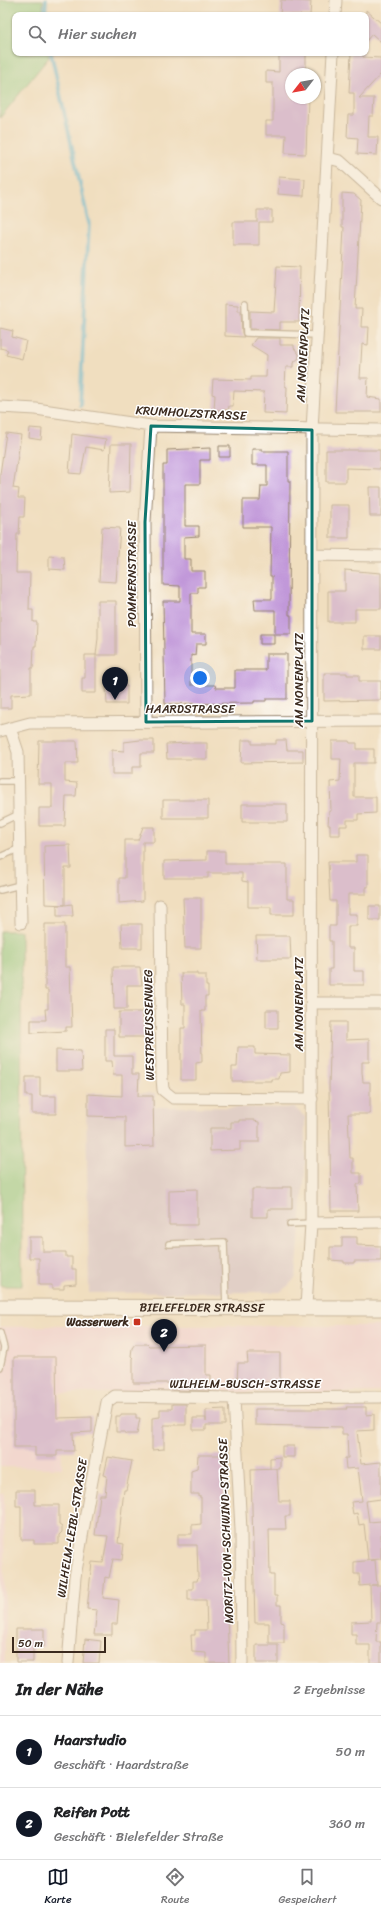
<!DOCTYPE html>
<html lang="de">
<meta charset="utf-8">
<style>
body{margin:0;font-family:Sriracha,sans-serif;background:#f2f2f2;color:#202124}
.compass{position:absolute;left:285px;top:68px;width:36px;height:36px;border-radius:50%;background:#fff;box-shadow:0 1px 3px #0004;rotate:239deg}
.scale{position:absolute;left:12px;bottom:10px;width:94px;box-sizing:border-box;padding-left:4px;border:2px solid #3b2a1e;border-top:0;font-size:11px;line-height:14px;white-space:nowrap;color:#3b2a1e;-webkit-text-stroke:3px #fff;paint-order:stroke}
.you{position:absolute;left:200px;top:678px;width:14px;height:14px;margin:-10px;border:3px solid #fff;border-radius:50%;background:#1a73e8;box-shadow:0 0 0 6px #1a73e833}
.badge{display:grid;place-items:center;width:26px;height:26px;border-radius:50%;background:#111827;color:#fff;font-size:13px;font-weight:700}
.pin{position:absolute;translate:-50% -33px;filter:drop-shadow(0 1px 2px #0008)}
.pin::after{content:'';position:absolute;top:21px;width:14px;height:12px;background:inherit;clip-path:polygon(0 0,100% 0,50% 100%)}
.list{margin:0;padding:0;list-style:none}
h2{display:flex;justify-content:space-between;align-items:center;height:52px;margin:0;padding:0 16px;font-size:17px}
h2 small{font-size:13px;font-weight:400;color:#757577}
.list li{display:grid;grid-template-columns:26px 1fr auto;gap:12px;align-items:center;box-sizing:border-box;height:72px;padding:0 16px;border-top:1px solid #e0e0e0}
.list b{display:block;font-size:15px;white-space:nowrap}
.list p{margin:0;font-size:13px;white-space:nowrap;color:#757577}
.list em{font-size:13px;font-style:normal;color:#757577}
.icon{flex:none;width:22px;height:22px;fill:none;stroke:currentColor;stroke-width:2;stroke-linecap:round;stroke-linejoin:round}
.map{position:relative;flex:none;width:381px;height:1663px;overflow:hidden}
.search{position:absolute;background:#fff;box-shadow:0 1px 3px #0004;left:12px;right:12px;top:12px;height:44px;display:flex;align-items:center;gap:10px;box-sizing:border-box;padding:0 14px;border-radius:8px;color:#757577;font-size:15px}
.sheet{height:196px;background:#fff}
nav{display:flex;justify-content:space-around;align-items:center;box-sizing:border-box;height:56px;border-top:1px solid #e0e0e0;background:#fff;font-size:11px;color:#757577}
nav a{display:grid;justify-items:center;gap:2px}
nav .on{color:#111827}
.map>svg:first-child{display:block}
.built{fill:#f3cfe0}
.industrial{fill:#cfbdcf}
.green{fill:#8ccf88;stroke:#647c53}
.lines{fill:none;stroke-linecap:round;stroke-linejoin:round}
.stream{stroke:#57b2d4;stroke-width:4}
.building{fill:#c198d9}
.lane-casing{stroke:#96846e;stroke-width:8}
.street-casing{stroke:#96846e;stroke-width:13}
.secondary-casing{stroke:#96846e;stroke-width:17}
.lane{stroke:#fff;stroke-width:5.5}
.street{stroke:#fff;stroke-width:11}
.secondary{stroke:#fff;stroke-width:15}
.marked{fill:none;stroke:#0f766e;stroke-width:3;stroke-linejoin:round}
.poi-dot{fill:#c8321e;stroke:#fff;stroke-width:1.5}
.labels{text-anchor:middle;dominant-baseline:central;stroke-width:3;stroke-linejoin:round;paint-order:stroke}
.street-label{font-size:12px;fill:#3b2a1e;stroke:#fff}
.poi-label{font-size:12px;font-weight:bold;fill:#3b2a1e;stroke:#fff;text-anchor:end}
</style>
<div class="map">
<svg width="381" height="1663" viewBox="0 0 381 1663">
<rect width="100%" height="100%" fill="#fff"/>
<filter id="ink" filterUnits="userSpaceOnUse"><feTurbulence type="fractalNoise" baseFrequency=".025" numOctaves="2"/><feDisplacementMap in="SourceGraphic" scale="8" xChannelSelector="R" yChannelSelector="G"/><feConvolveMatrix kernelMatrix="1 2 1 2 8 2 1 2 1" color-interpolation-filters="sRGB"/></filter>
<filter id="wash" filterUnits="userSpaceOnUse"><feTurbulence type="fractalNoise" baseFrequency=".012" numOctaves="4" result="noise"/><feDisplacementMap in="SourceGraphic" scale="16" xChannelSelector="R" yChannelSelector="G"/><feGaussianBlur stdDeviation="0.9" result="paint"/><feColorMatrix in="noise" values="0 0 0 0 0 0 0 0 0 0 0 0 0 0 0 0 0 1.4 0 .05"/><feComposite in="paint" operator="in"/></filter>
<g filter="url(#wash)">
<rect width="100%" height="100%" fill="#f0debf"/>
<path class="built" d="M60 1326H381V1392L60 1393 62 1468 0 1467V1327Z
M0 1494H4L5 1663H0Z"/>
<path class="industrial" d="M86 1093H155V1107L295 1108 305 1117V1171L296 1277 289 1285 280 1292 89 1293Z"/>
<path class="green" d="M0 0H43V15H15V53H48L49 57 0 118Z
M0 931H21L22 1286H0Z"/>
<g class="lines">
<path class="stream" d="M45 15 46 0
M51 53 89 224 80 405"/>
</g>
<g id="blocks">
<path class="building" d="M281 0 311 2 310 15H280Z
M366 10 381 23V42L372 34 366 41Z
M279 53H306V73H291L290 84 291 98H308L306 154 285 153 286 135H266V121H273V83H266V71L279 72Z
M351 53H363V57L381 58V74L359 98H374L373 116H369L368 137H378L377 155 357 154 358 138 347 137 348 115H354V93H349Z
M279 177 305 179 304 196 278 194Z
M342 193 354 194 361 200 355 309H362L361 327H369L368 345 362 344 360 378H368L367 397 381 399V412H335L344 227H342Z
M257 210H272V222H259V245H233V222H257Z
M277 266 300 267 299 322H280V330L250 329V311L274 312Z
M225 304 238 305V311H241L242 333 244 337 225 336Z
M0 328 13 331 12 337 26 341 22 359 6 355 8 350 0 348Z
M256 338H280V345H294V348L299 354V358L293 363V367H286L285 386 287 387 286 414 263 413 264 392 234 391 233 406H229L228 410H214L215 395 212 394 213 379 251 380V377H266L267 355 251 345Z
M30 428 42 429 41 440 29 438Z
M6 433 21 435 13 488 19 489 18 498H25L24 517H20L19 534H17L16 573H30L29 610H33V622H37L36 646H34L33 668H31V694L11 695V708H0V474Z
M72 434 106 439 104 450 86 447 81 474 69 473Z
M111 444H131L130 492 109 493Z
M219 446H230V457H219Z
M210 448V460H200V484H185V526H199V536L184 537V559H191V571H205V587H198V593H191V634H206V644H196L195 656 191 655V685H215L216 688H235V670H266V654H287V699H266V701H254V703L165 704 163 601H180V586L163 585V465H167V450Z
M252 449H262V451H288V481H290L289 615H291V634H275V610H255L254 599H272V576H270L271 527H243V500H260L261 486H267V465H252Z
M326 450H380V469L346 468V482H326Z
M369 487H381V516H370Z
M330 505H349V538H330Z
M102 527 120 528 116 582 99 581Z
M49 556 64 557 65 570 49 569Z
M345 570 381 573V609H355V622H328V591H345Z
M98 601H116V655H96L98 638Z
M260 634H274V644H260Z
M364 636H381V649H364Z
M85 655H96V693H82V678H85Z
M324 673H347V675H359V681H381V700L324 701Z
M127 686V704H107L106 687Z
M140 740H154V753H141V767H132V774H112V750L124 751V742Z
M242 740H252V744H276V740H286L287 750H303V762L241 763Z
M39 741H77L78 763H65V782L77 783 76 796H66L65 826H39V808H52V784H38Z
M332 741H349L350 743H357V749H374V763H354V797H376V813L358 814V820H347V826H340V835H330V825H328L329 811H331L330 782 340 781 341 759H332Z
M192 743H207V759H167L166 744Z
M163 800H208V818H163Z
M242 804H287V822H242Z
M143 827H154V842H143V901L119 903V878H125V840H138Z
M70 845 71 868H65V905L72 904 73 916H57V905H65L45 904 44 846Z
M207 851H225V864H287V899H294V915H271V907H248V882L242 881V873H208V878H164V861L207 860Z
M356 855H368V887H366V894H348V914H357V926H348V948H354V971H364V985H329V969H332V941H329V926H336V901H330L328 862H356Z
M183 898H201V948H185Z
M369 906H380V920H369Z
M45 924H65V967H70L72 1027H66V1031L31 1033V1020H46L45 1009H48V990H45Z
M121 924H142V948H122Z
M256 936H290L291 959H257Z
M113 967H140L142 985H127V1009H114Z
M181 973H197V975H206V986H208V996H205V1011H201L202 1062 196 1063V1080H181V1028H185V1004H182Z
M266 1010H278V1028H266Z
M119 1012H143L144 1037H119Z
M331 1022H346V1040L369 1039V1062H362V1073L363 1082H370V1114H348L350 1158H353V1173H361V1184H357L358 1211H331L329 1086Z
M105 1029H114V1056H132V1074H139L138 1096H153L154 1146 125 1147V1117L88 1116V1094L122 1096V1075H113L112 1061H105Z
M238 1047H255V1054L290 1055V1072L280 1073 279 1079H272V1081H232V1067H237Z
M56 1050 81 1051 82 1071H56Z
M26 1077H40V1096H56V1114H32V1096H26Z
M239 1120H254V1121L259 1122V1142H240V1150L210 1151V1128H231V1122H239Z
M282 1187H292V1209H268V1217H252V1189H282Z
M197 1189V1225H169V1190Z
M29 1237H43V1252H66V1257H72V1269H76V1284L64 1285V1289H52V1285H39V1258H29Z
M342 1237H357V1245L381 1246V1261H354V1263H344V1261L330 1260V1247H342Z
M135 1344H147L149 1346 206 1345V1375H211V1391L172 1390 171 1383H133V1358L131 1356 132 1348Z
M247 1353H280V1382H237L238 1363H248Z
M14 1357H56L57 1418 92 1417V1432L73 1433 74 1451H57V1456H35V1447H14Z
M172 1404H186V1425H164V1449L152 1450V1418L160 1417V1409H172Z
M346 1407H366V1415L374 1414V1430L357 1431 361 1464 381 1462V1499L366 1501 369 1522 381 1521V1559L368 1560 364 1524 359 1525 357 1513 353 1514 351 1502 362 1501 358 1468 346 1469 345 1458H348L347 1434H342V1427L255 1425V1409H347Z
M225 1409V1425H206V1430H193V1418H206V1422V1410Z
M121 1414H136V1418H140L137 1434H125V1432H116V1416H121Z
M282 1446H294V1457H282Z
M198 1455H224V1544L229 1663H206V1653L192 1652 191 1635H195V1630H207L206 1600H188V1589H193V1581H197L198 1577 197 1545H178V1534H192V1525L201 1524V1497H199V1494H191V1471L197 1469Z
M108 1457 132 1461 126 1490H124L118 1543 124 1544 122 1560 113 1559 109 1578 105 1577 103 1598 119 1600 117 1624H112V1635H94L97 1610 87 1609 92 1562 103 1563 108 1536 95 1535 100 1495H105L107 1476 104 1475Z
M280 1457V1469H270V1458Z
M277 1469 279 1501H290V1516H285L286 1529H269L270 1575H274V1596H277V1605H281V1622L284 1623V1643H269V1623H255L251 1470Z
M16 1490H35V1505H59V1525L62 1527V1532L59 1535V1544H34V1540H21V1506H16Z
M375 1560 377 1585H371H381V1622H377L376 1642H381V1663H370V1645H356V1634H351V1622L371 1621 370 1585 360 1586 359 1574H354V1562Z
M16 1629H44V1647H33V1662H16Z
M85 1639 101 1641 99 1663H83Z
M256 1645H278V1663H256Z"/>
</g>
</g>
<g filter="url(#ink)">
<use href="#blocks" fill-opacity="0" stroke="#96846e" stroke-width="1"/>
<g class="lines">
<g class="lane-casing">
<path id="lane" d="M245 303 246 333 317 335
M0 781H18
M0 823 19 814
M0 857 20 848
M0 890 20 885
M290 1224 311 1223
M169 1244 224 1242 226 1307
M0 1333 4 1348 0 1367"/>
</g>
<g class="street-casing">
<path id="street" d="M335 15 336 0
M328 158 340 161 381 198
M0 407 36 409 151 426 381 430
M312 555 381 556
M146 722 145 522 151 426
M10 728 18 752 21 923
M0 731 30 723 381 721
M160 905 162 1078 163 1090 173 1098 312 1099
M312 1003H381
M311 1223 381 1222
M306 1307 311 1223 312 430 333 53
M234 1398 241 1530 242 1663
M68 1663 75 1577 88 1502 107 1402 115 1396 234 1398 381 1397"/>
</g>
<g class="secondary-casing">
<g id="secondary">
<path id="s1" d="M0 1307 381 1308"/>
</g>
</g>
<use href="#lane" class="lane"/>
<use href="#street" class="street"/>
<use href="#secondary" class="secondary"/>
</g>
</g>
<path d="M0 0H381V1663H0ZM151 426 312 430V721L146 722 145 522Z" fill="#f0debf" fill-opacity=".55" fill-rule="evenodd"/>
<path class="marked" d="M151 426 312 430V721L146 722 145 522Z"/>
<rect class="poi-dot" x="133" y="1318" width="8" height="8" rx="2"/>
<g class="labels">
<g class="street-label">
<text transform="translate(303 355) rotate(-87)">AM NONENPLATZ</text>
<text transform="translate(191 413) rotate(3)">KRUMHOLZSTRASSE</text>
<text transform="translate(132 574) rotate(-90)">POMMERNSTRASSE</text>
<text transform="translate(299 680) rotate(-90)">AM NONENPLATZ</text>
<text x="190" y="709">HAARDSTRASSE</text>
<text transform="translate(299 1004) rotate(-90)">AM NONENPLATZ</text>
<text transform="translate(149 1025) rotate(-91)">WESTPREUSSENWEG</text>
<text stroke="none"><textPath href="#s1" startOffset="202">BIELEFELDER STRASSE</textPath></text>
<text x="245" y="1384">WILHELM-BUSCH-STRASSE</text>
<text transform="translate(72 1528) rotate(-81)">WILHELM-LEIBL-STRASSE</text>
<text transform="translate(226 1531) rotate(-92)">MORITZ-VON-SCHWIND-STRASSE</text>
</g>
<g class="poi-label">
<text x="129" y="1322">Wasserwerk</text>
</g>
</g>
</svg>
<svg class="compass" viewBox="-18 -18 36 36"><path d="M0-13l5 13h-10z" fill="#e53935"/><path d="M0 13l5-13h-10z" fill="#757577"/></svg>
<div class="scale">50 m</div>
<div class="you"></div>
<div class="pin badge" style="left:115px;top:700px">1</div>
<div class="pin badge" style="left:164px;top:1352px">2</div>
<div class="search"><svg class="icon" aria-label="search" viewBox="0 0 24 24"><circle cx="10" cy="10" r="6"/><path d="M15 15l6 6"/></svg>Hier suchen</div>
</div>
<section class="sheet">
<h2>In der Nähe<small>2 Ergebnisse</small></h2>
<ul class="list">
<li><span class="badge">1</span><div><b>Haarstudio</b><p>Geschäft · Haardstraße</p></div><em>50 m</em></li>
<li><span class="badge">2</span><div><b>Reifen Pott</b><p>Geschäft · Bielefelder Straße</p></div><em>360 m</em></li>
</ul>
</section>
<nav>
<a class="on"><svg class="icon" aria-label="map" viewBox="0 0 24 24"><path d="M3 6l6-2 6 2 6-2v14l-6 2-6-2-6 2zM9 4v14M15 6v14"/></svg>Karte</a>
<a><svg class="icon" aria-label="directions" viewBox="0 0 24 24"><path d="M12 3l9 9-9 9-9-9zM9 14v-3h6M13 9l2 2-2 2"/></svg>Route</a>
<a><svg class="icon" aria-label="saved" viewBox="0 0 24 24"><path d="M7 4h10v16l-5-4-5 4z"/></svg>Gespeichert</a>
</nav>
